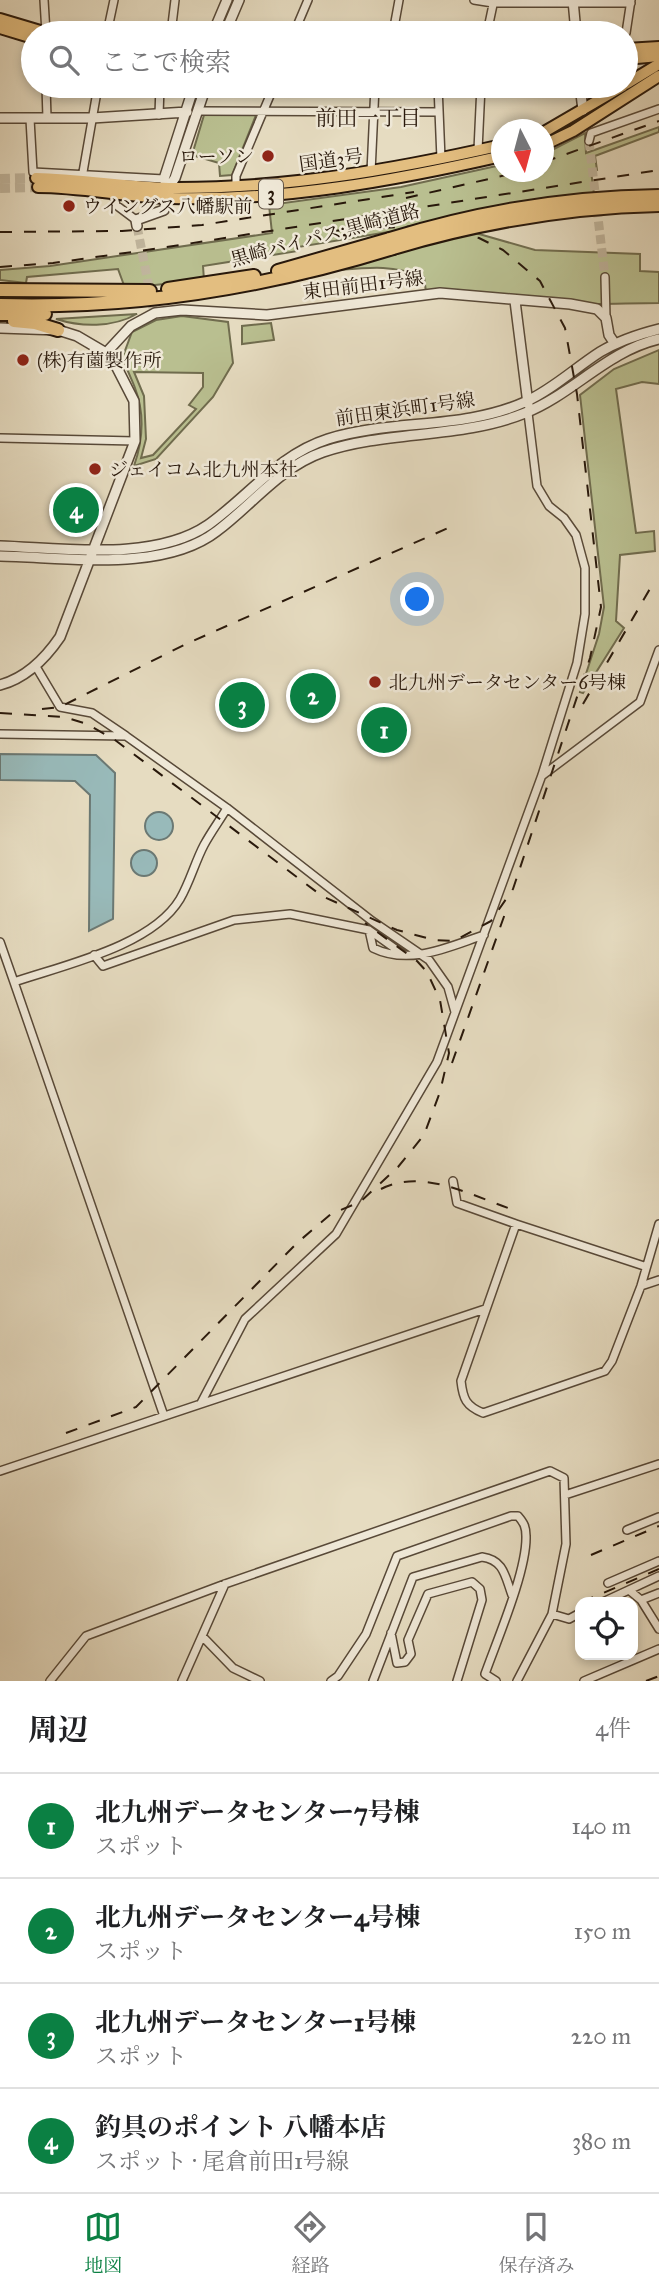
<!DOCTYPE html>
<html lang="ja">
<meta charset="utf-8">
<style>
body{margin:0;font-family:"IM FELL Great Primer","Noto Serif JP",serif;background:#f6f6f6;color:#202124}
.controls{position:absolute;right:21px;bottom:21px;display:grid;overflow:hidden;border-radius:14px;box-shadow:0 4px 10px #0003}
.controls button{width:63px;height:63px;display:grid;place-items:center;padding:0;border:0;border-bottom:2px solid #e0e0e0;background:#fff;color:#202124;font:35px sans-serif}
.compass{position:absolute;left:491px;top:119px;width:63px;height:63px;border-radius:50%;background:#fff;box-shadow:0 4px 10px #0003;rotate:174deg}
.you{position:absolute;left:418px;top:600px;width:24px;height:24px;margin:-18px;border:5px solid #fff;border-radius:50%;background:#1a73e8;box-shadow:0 0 0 10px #1a73e833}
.badge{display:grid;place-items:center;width:46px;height:46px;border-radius:50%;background:#0b8043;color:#fff;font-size:23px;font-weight:700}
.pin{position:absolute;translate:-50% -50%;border:4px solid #fff;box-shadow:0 2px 7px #0006}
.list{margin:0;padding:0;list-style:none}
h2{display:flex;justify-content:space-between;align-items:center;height:91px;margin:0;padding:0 28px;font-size:30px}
h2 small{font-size:23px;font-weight:400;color:#757577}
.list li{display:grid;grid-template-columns:46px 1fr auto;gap:21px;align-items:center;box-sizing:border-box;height:105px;padding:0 28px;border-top:2px solid #e0e0e0}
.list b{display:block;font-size:26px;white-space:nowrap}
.list p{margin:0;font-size:23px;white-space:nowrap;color:#757577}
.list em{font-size:23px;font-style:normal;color:#757577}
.icon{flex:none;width:38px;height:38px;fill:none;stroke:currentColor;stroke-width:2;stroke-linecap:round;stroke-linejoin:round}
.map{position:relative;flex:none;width:659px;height:1681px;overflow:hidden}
.search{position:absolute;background:#fff;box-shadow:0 4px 10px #0003;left:21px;right:21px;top:21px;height:77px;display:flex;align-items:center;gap:18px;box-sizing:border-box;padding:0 24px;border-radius:38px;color:#757577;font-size:26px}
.sheet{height:511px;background:#fff}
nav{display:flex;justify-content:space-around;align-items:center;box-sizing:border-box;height:98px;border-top:2px solid #e0e0e0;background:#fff;font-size:19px;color:#757577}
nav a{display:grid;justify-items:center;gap:4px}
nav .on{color:#0b8043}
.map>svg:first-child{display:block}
.green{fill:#b9bf90;stroke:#706c4e;stroke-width:2;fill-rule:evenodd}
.water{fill:#98baba;stroke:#6b7974;stroke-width:2}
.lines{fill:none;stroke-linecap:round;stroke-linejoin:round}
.tertiary-tunnel{stroke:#c0b59d;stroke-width:9;stroke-dasharray:9 4.5;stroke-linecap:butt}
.trunk-tunnel{stroke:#c0b59d;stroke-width:10;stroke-dasharray:10 5;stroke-linecap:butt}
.minor-casing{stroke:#584938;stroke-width:10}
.tertiary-casing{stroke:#584938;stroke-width:12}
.primary-casing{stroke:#28180b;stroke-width:14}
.trunk-casing{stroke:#28180b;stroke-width:14}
.motorway-casing{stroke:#28180b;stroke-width:16}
.minor{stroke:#efe8d7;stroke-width:7}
.tertiary{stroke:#efe8d7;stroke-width:9}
.primary{stroke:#e3be80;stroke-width:10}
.trunk{stroke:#e3be80;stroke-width:10}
.motorway{stroke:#e3be80;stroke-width:12}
.rail{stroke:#28180b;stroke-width:2;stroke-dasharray:12 12;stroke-linecap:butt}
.motorway-bridge-casing{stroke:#28180b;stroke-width:16;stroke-linecap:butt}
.motorway-bridge{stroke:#e3be80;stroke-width:12}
.poi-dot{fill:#8f2418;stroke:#efe8d7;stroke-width:2.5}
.labels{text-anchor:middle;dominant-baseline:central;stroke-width:5;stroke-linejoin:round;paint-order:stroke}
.shield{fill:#efe8d7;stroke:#645648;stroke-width:2}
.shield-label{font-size:18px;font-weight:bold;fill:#28180b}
.poi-label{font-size:19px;fill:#28180b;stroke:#efe8d7;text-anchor:start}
.street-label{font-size:19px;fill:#28180b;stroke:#efe8d7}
.neighbourhood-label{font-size:21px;fill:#28180b;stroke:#efe8d7}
</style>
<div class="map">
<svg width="659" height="1681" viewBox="0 0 659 1681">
<rect width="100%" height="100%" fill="#e6dcc1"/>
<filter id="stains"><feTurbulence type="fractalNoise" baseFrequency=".00286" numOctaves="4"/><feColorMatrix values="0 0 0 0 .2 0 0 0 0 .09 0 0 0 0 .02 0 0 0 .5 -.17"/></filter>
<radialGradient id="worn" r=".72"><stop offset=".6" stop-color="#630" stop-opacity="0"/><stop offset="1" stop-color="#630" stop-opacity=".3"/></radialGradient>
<path class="green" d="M204 115H256L232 175 220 176 219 163 192 155Z
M659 127V132L595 156 597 170 591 171 594 194 472 232 535 250 640 254V271L659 272V303C637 303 615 304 594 304 538 302 483 287 426 292L424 277C392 265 373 267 339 270L449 237 388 232 298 247V251L203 266 204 280 125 288 118 269 27 277 26 283 0 280V270L50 266 272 233 269 205 401 187 501 165 502 172H544V154L585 133 586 153Z
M137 314C112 328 81 327 56 319Z
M182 316 228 322 233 363 213 397 156 459 134 466C143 440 145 414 135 388 131 377 125 367 123 356L132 332 156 320ZM134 372 203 373V387L189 405 196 409 153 455 141 458 146 439 144 396Z
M271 323 274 340 242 344V326Z
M659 350V384L642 382 616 389 636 533 654 531 655 551 620 555 616 621 624 628 583 693 580 692 599 634 604 607 580 395 614 369Z"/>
<path class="water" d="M0 754 96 755 115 773 113 919 89 931 90 795 75 781 0 780Z
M145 826a14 14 0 1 1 28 0a14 14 0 1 1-28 0Z
M131 863a13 13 0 1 1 26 0a13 13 0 1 1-26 0Z"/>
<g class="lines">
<path class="tertiary-tunnel" d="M589 141 605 277
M137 226 153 308"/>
<path class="trunk-tunnel" d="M0 179 36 178
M0 188 38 187"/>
<g class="minor-casing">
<path id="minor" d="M44 0 46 33
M474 0 493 3H631
M107 33 114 0
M171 33 175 0
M294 33 308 0
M393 33 399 0
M487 33 494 0
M626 33 631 0
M46 86 47 118
M438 86 441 159
M198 111 439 112
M159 115 160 86
M30 119 33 172 164 179
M589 141 591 133 659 109
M478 150 481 86
M83 172 98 86
M371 172 375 86
M236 185V176L274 86
M113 192 116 205 136 220
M605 277 606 318
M0 438 135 441
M35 665 60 707 92 713 126 736 227 808 372 921 429 960 448 987 455 1012
M0 734 126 736
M543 775 640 702 659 650
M369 930 373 948C410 966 448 947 484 935
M0 942 14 982
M94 955 103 966 234 920 290 914 369 930 404 955
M453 1181 457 1203 516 1224
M644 1266 516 1224 461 1381C463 1399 466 1406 483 1413L605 1371 612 1361 641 1286 659 1224
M641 1286 659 1280
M201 1403 245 1319 336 1234 437 1062 542 775 577 663 585 614V568L576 535 564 518 549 506 537 486 528 413
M164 1416 14 982C64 965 152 946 180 899 190 882 195 862 204 845 211 832 220 820 227 808
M0 1471 485 1309
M565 1495 659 1464
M627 1530 659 1517
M608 1583 659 1561
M629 1590 641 1600 659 1629
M641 1600 659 1593
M603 1602 659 1576
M552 1614 569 1619 580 1613
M391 1633 397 1663 405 1662 411 1654 408 1640 428 1594 472 1582 480 1589 482 1600 457 1681
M202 1636 233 1668 260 1681
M50 1681 86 1636 225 1584 550 1471 564 1478 566 1544 552 1614 517 1681
M182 1681 225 1584
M331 1681 338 1676 366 1634 397 1556 511 1516H518C524 1523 526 1527 526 1536 527 1571 497 1640 485 1674L496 1681
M373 1681 413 1577 482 1557C504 1560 505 1576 512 1595
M584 1681 659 1649"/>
</g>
<g class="tertiary-casing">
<path id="tertiary" d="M573 0 576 33
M213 33 227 0
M225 33 239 0
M194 86 164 179 168 188 175 178 206 86
M580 86 583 110
M0 118H92L187 112
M137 226 136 220 164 210 169 193
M515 301 528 404
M0 328 58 330 77 336 106 353 114 362 134 401 135 441 60 637C45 659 26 678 0 685
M106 353 131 326 155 313 182 310 267 315 440 293 570 304 597 309 606 318 609 335 615 344
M0 546C62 548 154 562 208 525 249 496 278 455 328 439 392 419 463 430 525 402 552 390 575 368 600 352 618 341 639 334 659 329
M0 556C65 557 163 573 217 531 252 505 280 467 323 452 388 430 461 439 525 413 573 394 607 351 659 339"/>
</g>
<g class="primary-casing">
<path id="primary" d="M0 19 47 33
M0 28 33 38
M626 49 659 47
M626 59 659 56"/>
</g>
<g class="trunk-casing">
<path id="trunk" d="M626 84 659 64
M544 132 623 86
M544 145 573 131 659 76
M36 178C81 179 125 187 169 188 282 189 392 170 502 145
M38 187C82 187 126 197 170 198 282 201 393 181 502 156"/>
</g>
<g class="motorway-casing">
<path id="motorway" d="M278 271 390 239
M168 289 254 276
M0 290 150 291
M0 305C134 309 264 288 393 248
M0 314H45
M14 321 35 323 58 330"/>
</g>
<use href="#minor" class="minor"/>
<use href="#tertiary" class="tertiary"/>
<use href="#primary" class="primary"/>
<use href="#trunk" class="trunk"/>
<use href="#motorway" class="motorway"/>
<path class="rail" d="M544 162 659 121
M406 198 519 172
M0 232 122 231 202 225 414 192
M0 267 53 263 161 248 659 170
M583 704 651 587
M42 709 60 707 186 644 448 528
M0 713 64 717 87 724 115 740 322 896 397 930 434 940 454 941 491 921 513 889 590 658 601 607 577 394 565 328 540 281 503 250 479 238 418 226 330 231
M452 1063 507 908
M381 1189C422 1168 470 1195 511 1209
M66 1433 136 1407 297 1243 331 1214 360 1202 398 1167 424 1135 440 1092 449 1053 440 1000 427 972 417 961 365 923
M591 1555 659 1526
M582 1602 659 1569
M646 1681 659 1676"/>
<g class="motorway-bridge-casing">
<path id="motorway-bridge" d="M390 239C477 212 568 197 659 196
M393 248C480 222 568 207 659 205"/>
</g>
<use href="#motorway-bridge" class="motorway-bridge"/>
</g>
<g class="poi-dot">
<circle cx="268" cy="156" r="7"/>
<circle cx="69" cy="206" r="7"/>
<circle cx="23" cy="360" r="7"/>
<circle cx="95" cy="469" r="7"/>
<circle cx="375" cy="682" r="7"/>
</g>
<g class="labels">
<rect class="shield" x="259" y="179.5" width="24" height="29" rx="5"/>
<g class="shield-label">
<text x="271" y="194">3</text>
</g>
<g class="poi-label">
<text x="254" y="156" text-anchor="end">ローソン</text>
<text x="83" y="206">ウイングス八幡駅前</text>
<text x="37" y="360">(株)有薗製作所</text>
<text x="109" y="469">ジェイコム北九州本社</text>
<text x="389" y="682">北九州データセンター6号棟</text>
</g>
<g class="street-label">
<text transform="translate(331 160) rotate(-8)">国道3号</text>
<text transform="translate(325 235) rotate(-15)">黒崎バイパス;黒崎道路</text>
<text transform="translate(363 285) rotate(-7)">東田前田1号線</text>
<text transform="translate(405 409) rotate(-8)">前田東浜町1号線</text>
</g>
<g class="neighbourhood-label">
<text x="368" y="118">前田一丁目</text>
</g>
</g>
<rect width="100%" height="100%" filter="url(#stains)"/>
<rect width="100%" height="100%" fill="url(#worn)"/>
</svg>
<div class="controls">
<button><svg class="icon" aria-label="locate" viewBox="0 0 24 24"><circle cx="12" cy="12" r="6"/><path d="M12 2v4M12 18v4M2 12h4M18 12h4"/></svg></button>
</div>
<svg class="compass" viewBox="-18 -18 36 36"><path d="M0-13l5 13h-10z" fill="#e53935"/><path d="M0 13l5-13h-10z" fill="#757577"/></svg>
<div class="you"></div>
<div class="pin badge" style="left:384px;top:730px">1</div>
<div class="pin badge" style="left:313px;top:696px">2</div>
<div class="pin badge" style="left:242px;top:705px">3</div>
<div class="pin badge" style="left:76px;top:510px">4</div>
<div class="search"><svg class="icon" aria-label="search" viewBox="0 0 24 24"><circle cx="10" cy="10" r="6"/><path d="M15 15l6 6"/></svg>ここで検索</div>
</div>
<section class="sheet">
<h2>周辺<small>4件</small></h2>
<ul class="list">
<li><span class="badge">1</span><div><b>北九州データセンター7号棟</b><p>スポット</p></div><em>140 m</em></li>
<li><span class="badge">2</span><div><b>北九州データセンター4号棟</b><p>スポット</p></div><em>150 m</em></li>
<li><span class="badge">3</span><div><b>北九州データセンター1号棟</b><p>スポット</p></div><em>220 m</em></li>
<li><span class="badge">4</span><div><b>釣具のポイント 八幡本店</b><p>スポット · 尾倉前田1号線</p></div><em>380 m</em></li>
</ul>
</section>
<nav>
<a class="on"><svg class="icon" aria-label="map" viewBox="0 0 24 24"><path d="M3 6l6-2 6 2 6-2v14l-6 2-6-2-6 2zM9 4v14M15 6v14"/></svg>地図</a>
<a><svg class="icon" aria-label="directions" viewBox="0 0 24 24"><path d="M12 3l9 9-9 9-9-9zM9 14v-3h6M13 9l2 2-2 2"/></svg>経路</a>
<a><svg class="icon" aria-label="saved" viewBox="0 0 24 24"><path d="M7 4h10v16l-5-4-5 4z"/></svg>保存済み</a>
</nav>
